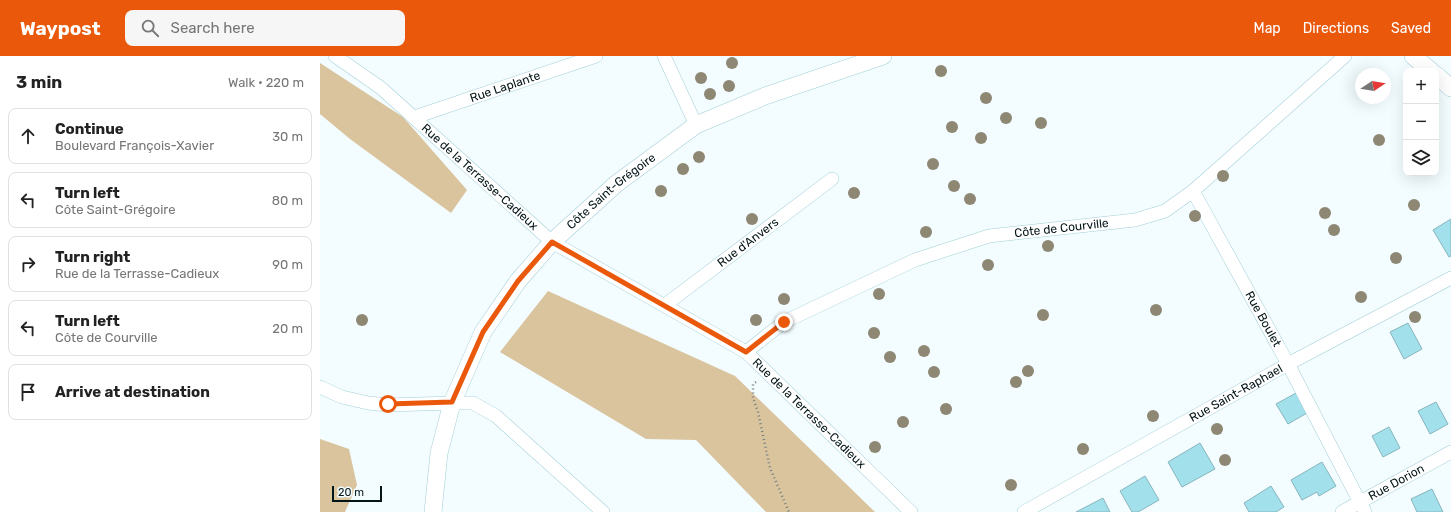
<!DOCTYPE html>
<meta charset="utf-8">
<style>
body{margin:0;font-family:Rubik,sans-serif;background:#f6f6f6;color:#222}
.controls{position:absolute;right:12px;top:12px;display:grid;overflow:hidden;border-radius:8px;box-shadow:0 4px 16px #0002}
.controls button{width:36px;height:36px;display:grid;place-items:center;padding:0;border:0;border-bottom:1px solid #e0e0e0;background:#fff;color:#222;font:20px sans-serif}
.compass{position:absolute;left:1035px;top:12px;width:36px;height:36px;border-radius:50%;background:#fff;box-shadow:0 4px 16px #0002;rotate:78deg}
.scale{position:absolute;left:12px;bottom:10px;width:50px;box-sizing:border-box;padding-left:4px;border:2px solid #041518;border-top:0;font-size:11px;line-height:14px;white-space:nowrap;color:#041518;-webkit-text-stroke:3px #f3fcfe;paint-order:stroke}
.stop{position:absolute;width:12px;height:12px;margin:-9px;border:3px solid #ea580c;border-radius:50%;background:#fff}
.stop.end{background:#ea580c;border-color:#fff;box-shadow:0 1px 4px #0008}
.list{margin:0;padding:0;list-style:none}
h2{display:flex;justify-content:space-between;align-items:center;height:52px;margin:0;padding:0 16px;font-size:17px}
h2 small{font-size:13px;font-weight:400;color:#767676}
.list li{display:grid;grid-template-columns:26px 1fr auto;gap:12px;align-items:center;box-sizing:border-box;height:56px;margin:0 8px 8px;padding:0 8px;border:1px solid #e0e0e0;border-radius:8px}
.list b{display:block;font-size:15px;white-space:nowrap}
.list p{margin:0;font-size:13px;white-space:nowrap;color:#767676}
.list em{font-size:13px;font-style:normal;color:#767676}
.icon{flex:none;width:22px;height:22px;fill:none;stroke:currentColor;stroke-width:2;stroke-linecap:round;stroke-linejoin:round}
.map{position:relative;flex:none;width:1131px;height:456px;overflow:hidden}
header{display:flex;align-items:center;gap:24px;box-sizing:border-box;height:56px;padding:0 20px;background:#ea580c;color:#fff}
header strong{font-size:19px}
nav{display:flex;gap:22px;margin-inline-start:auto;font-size:14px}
.search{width:280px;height:36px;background:#f6f6f6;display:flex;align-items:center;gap:10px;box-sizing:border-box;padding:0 14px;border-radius:8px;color:#767676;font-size:15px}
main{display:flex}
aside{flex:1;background:#fff}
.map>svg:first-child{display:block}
.green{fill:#dac49e}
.building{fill:#a2e1ec;stroke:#87b5bd}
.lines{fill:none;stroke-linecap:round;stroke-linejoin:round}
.minor-casing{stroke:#a2d0d8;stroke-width:14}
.tertiary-casing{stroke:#a2d0d8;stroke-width:18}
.path{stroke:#727f82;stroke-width:2.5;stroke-dasharray:1 3;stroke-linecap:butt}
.minor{stroke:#fff;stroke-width:13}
.tertiary{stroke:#fff;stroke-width:17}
.tree{fill:#8d8773}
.route{stroke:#ea580c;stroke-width:5}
.labels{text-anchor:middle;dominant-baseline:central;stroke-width:3;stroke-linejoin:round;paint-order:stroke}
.street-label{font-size:12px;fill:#041518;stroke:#f3fcfe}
</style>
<header>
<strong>Waypost</strong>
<div class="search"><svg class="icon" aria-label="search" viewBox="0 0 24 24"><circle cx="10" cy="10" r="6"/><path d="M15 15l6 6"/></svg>Search here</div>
<nav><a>Map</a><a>Directions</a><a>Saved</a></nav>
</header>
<main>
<aside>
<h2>3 min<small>Walk · 220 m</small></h2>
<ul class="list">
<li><svg class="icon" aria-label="ahead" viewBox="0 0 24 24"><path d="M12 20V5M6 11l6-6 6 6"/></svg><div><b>Continue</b><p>Boulevard François-Xavier</p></div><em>30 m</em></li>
<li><svg class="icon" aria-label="left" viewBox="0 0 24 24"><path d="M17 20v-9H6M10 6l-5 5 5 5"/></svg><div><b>Turn left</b><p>Côte Saint-Grégoire</p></div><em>80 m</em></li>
<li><svg class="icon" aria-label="right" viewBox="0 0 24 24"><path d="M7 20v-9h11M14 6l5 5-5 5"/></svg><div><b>Turn right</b><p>Rue de la Terrasse-Cadieux</p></div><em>90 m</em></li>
<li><svg class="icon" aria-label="left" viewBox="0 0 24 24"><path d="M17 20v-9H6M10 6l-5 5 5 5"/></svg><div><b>Turn left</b><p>Côte de Courville</p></div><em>20 m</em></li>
<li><svg class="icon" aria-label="arrive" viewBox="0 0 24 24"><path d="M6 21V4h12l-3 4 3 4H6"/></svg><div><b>Arrive at destination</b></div></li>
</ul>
</aside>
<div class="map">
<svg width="1131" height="456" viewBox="0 0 1131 456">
<rect width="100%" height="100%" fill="#f3fcfe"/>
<path class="green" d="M0 7 83 61 147 134 131 157 30 83 0 58Z
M228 235 415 320 555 456H446L376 384 326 383 180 296Z
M0 383 29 393 37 429 25 456H0Z"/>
<path class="building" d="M1131 163V200L1129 201 1113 174Z
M1088 267 1102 293 1084 303 1070 276Z
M976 337 987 357 968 368 956 348Z
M1116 346 1128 368 1110 378 1098 355Z
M1069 371 1080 392 1063 401 1052 380Z
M880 387 895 413 862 431 848 406Z
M1002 406 1016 430 999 440 997 436 982 444 971 424Z
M825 420 839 444 818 456H812L800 435Z
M951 430 964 451 956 456H929L924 447Z
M1112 433 1123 456H1097L1091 443Z
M783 442 790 456H756Z"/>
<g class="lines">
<g class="minor-casing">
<g id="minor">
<path id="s1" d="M15 0 61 32 232 186 426 296 591 456"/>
<path d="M344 0 376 69"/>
<path id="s2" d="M95 61 276 0"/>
<path id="s3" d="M873 135 968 308 1045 456"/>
<path id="s4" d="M345 249 512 123"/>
<path id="s5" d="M426 296 464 266 595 204 669 180 815 164 845 155 873 135 1025 0"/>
<path d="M0 331 22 341 48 347 68 349 132 347H153L176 360 283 456"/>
<path id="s6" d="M704 456 968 308 1131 222"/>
<path id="s7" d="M1022 456 1131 396"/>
</g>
</g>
<g class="tertiary-casing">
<g id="tertiary">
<path d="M1093 0 1111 15"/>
<path d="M1116 19 1131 32"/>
<path id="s8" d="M113 456 119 397 132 347 163 276 198 225 232 186 296 128 376 69 445 40 563 0"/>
</g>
</g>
<path class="path" d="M436 326 433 328V342L438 356 450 412 469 456"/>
<use href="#minor" class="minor"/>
<use href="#tertiary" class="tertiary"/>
</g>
<g class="tree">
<circle cx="412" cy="7" r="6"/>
<circle cx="621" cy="15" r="6"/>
<circle cx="381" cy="22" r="6"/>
<circle cx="409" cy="30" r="6"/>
<circle cx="390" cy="38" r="6"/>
<circle cx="666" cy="42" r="6"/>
<circle cx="686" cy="62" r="6"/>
<circle cx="721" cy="67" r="6"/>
<circle cx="632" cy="71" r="6"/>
<circle cx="661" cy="82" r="6"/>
<circle cx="1059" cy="84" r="6"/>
<circle cx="379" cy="101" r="6"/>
<circle cx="613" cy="108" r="6"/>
<circle cx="363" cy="113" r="6"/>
<circle cx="903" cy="120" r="6"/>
<circle cx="634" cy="130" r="6"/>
<circle cx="341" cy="135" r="6"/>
<circle cx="534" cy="137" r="6"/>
<circle cx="650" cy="143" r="6"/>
<circle cx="1094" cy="149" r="6"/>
<circle cx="1005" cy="157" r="6"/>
<circle cx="875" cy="160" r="6"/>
<circle cx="432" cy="163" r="6"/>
<circle cx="1014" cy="174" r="6"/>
<circle cx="606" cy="176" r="6"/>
<circle cx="728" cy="190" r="6"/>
<circle cx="1076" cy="202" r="6"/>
<circle cx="668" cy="209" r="6"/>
<circle cx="559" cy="238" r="6"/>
<circle cx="1041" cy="241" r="6"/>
<circle cx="464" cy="243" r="6"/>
<circle cx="836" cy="254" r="6"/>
<circle cx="723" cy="259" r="6"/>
<circle cx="1095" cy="261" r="6"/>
<circle cx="42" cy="264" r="6"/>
<circle cx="436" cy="264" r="6"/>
<circle cx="554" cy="277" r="6"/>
<circle cx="604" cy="295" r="6"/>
<circle cx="570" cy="301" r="6"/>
<circle cx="708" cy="315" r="6"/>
<circle cx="614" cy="316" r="6"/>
<circle cx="696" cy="326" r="6"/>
<circle cx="626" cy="353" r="6"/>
<circle cx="833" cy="360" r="6"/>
<circle cx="583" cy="366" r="6"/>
<circle cx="897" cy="373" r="6"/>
<circle cx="555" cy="391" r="6"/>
<circle cx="763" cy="393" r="6"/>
<circle cx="905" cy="404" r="6"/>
<circle cx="691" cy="429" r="6"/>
</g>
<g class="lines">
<path class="route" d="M68 348 132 346 163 276 198 225 232 186 426 296 464 266"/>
</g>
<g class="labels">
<g class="street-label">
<text stroke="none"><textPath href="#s2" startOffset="95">Rue Laplante</textPath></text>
<text stroke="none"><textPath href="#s1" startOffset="189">Rue de la Terrasse-Cadieux</textPath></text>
<text stroke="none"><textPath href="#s8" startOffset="380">Côte Saint-Grégoire</textPath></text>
<text stroke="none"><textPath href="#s5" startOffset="344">Côte de Courville</textPath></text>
<text stroke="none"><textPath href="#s4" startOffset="104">Rue d'Anvers</textPath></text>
<text stroke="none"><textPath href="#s3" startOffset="146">Rue Boulet</textPath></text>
<text stroke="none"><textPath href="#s6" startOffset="243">Rue Saint-Raphael</textPath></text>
<text stroke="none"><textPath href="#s1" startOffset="597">Rue de la Terrasse-Cadieux</textPath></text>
<text stroke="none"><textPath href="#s7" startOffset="62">Rue Dorion</textPath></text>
</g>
</g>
</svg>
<div class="controls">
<button>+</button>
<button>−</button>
<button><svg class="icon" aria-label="layers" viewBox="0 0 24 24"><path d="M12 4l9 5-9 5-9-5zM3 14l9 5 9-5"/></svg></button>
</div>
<svg class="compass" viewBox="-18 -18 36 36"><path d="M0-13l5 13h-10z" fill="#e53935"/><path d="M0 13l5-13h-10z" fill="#767676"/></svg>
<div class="scale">20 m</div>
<div class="stop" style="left:68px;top:348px"></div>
<div class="stop end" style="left:464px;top:266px"></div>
</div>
</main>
